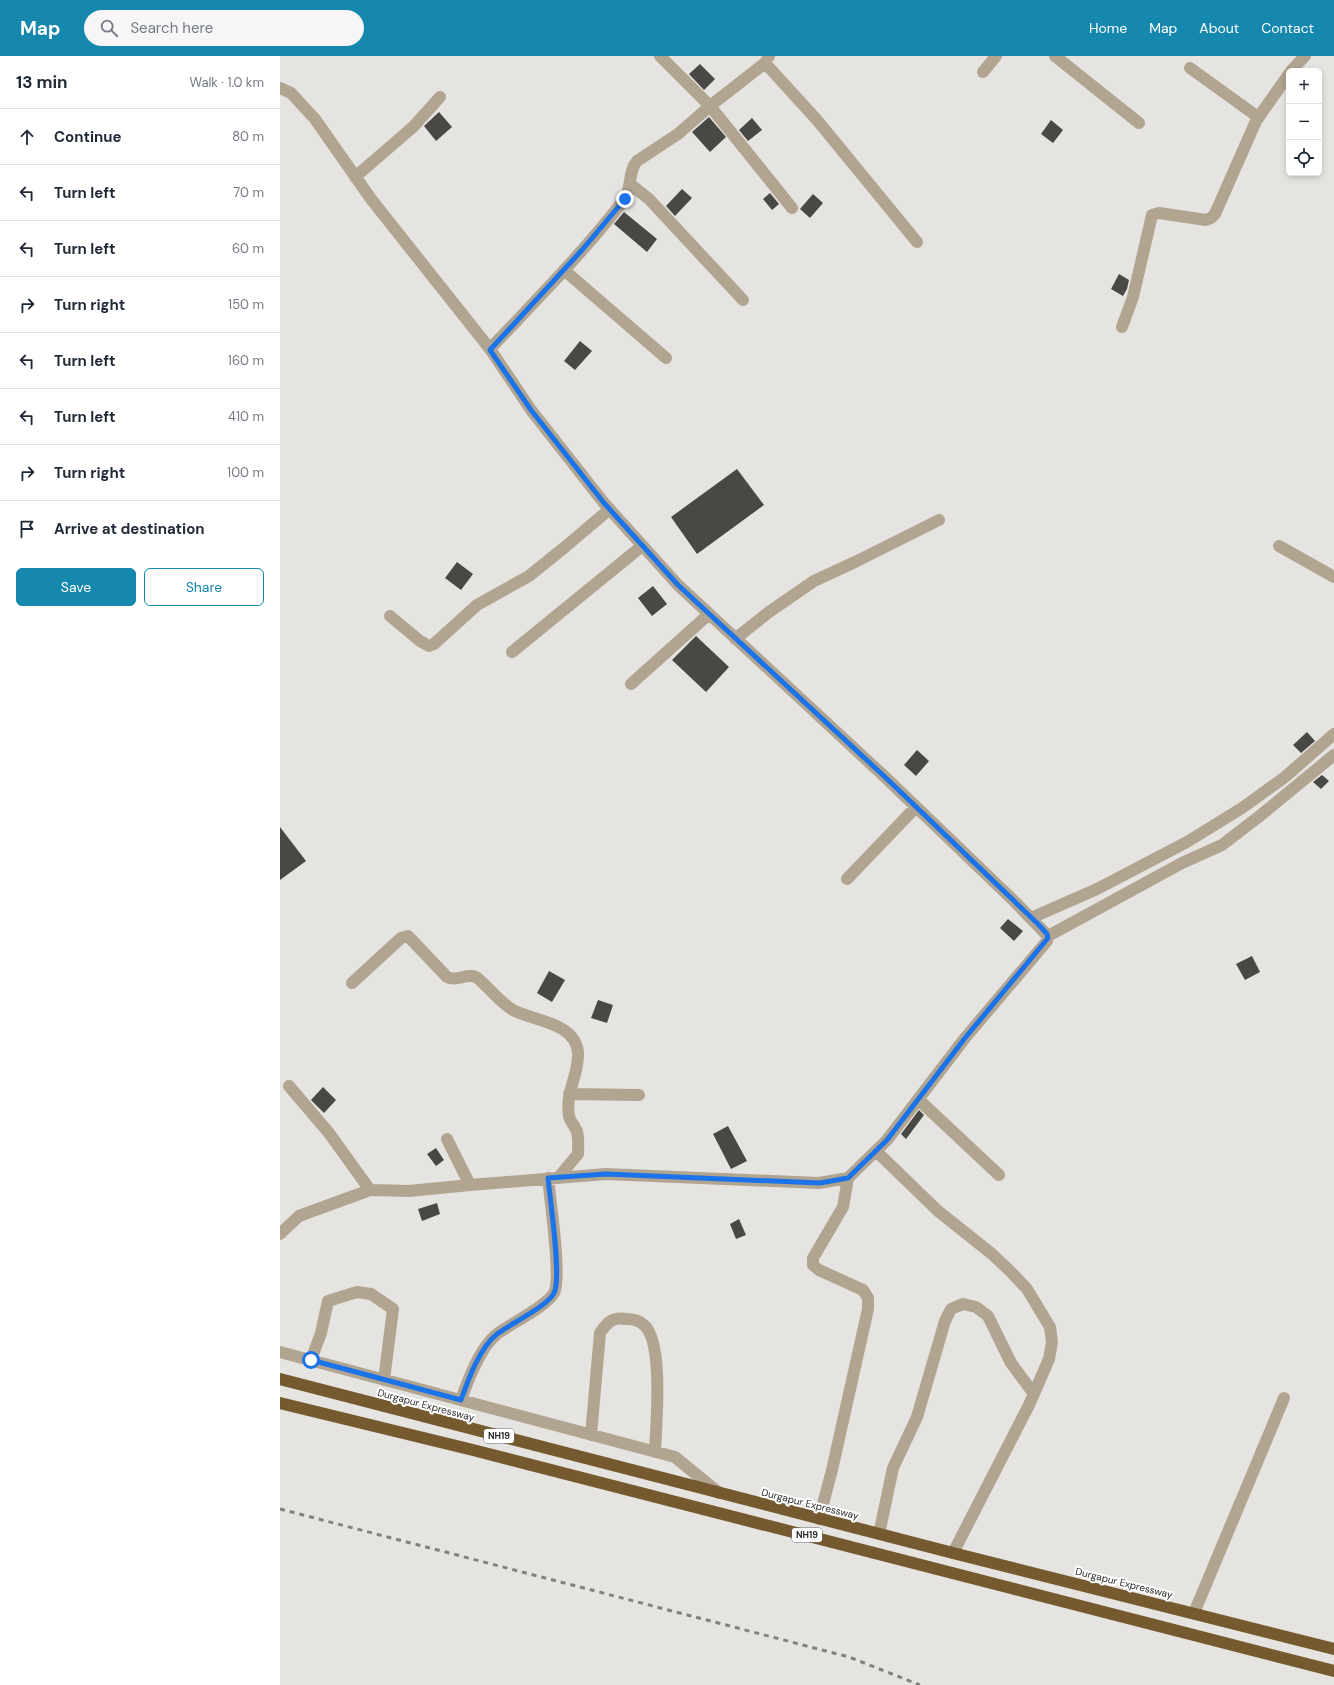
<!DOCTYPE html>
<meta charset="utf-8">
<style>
body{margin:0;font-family:"DM Sans",sans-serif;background:#f6f6f7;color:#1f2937}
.controls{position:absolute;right:12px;top:12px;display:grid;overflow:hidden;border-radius:6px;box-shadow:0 2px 6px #0003}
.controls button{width:36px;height:36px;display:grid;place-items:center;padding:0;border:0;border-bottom:1px solid #e0e1e3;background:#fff;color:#1f2937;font:20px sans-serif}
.stop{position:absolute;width:12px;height:12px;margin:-9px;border:3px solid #1a73e8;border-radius:50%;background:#fff}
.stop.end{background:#1a73e8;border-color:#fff;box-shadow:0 1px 4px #0008}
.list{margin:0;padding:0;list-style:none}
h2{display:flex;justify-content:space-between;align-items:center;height:52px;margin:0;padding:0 16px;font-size:17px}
h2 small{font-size:13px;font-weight:400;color:#747a83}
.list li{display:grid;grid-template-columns:26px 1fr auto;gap:12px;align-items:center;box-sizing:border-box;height:56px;padding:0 16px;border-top:1px solid #e0e1e3}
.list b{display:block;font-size:15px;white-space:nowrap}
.list em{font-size:13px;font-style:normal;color:#747a83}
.actions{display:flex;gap:8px;padding:12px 16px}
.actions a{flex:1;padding:9px 0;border:1px solid #1687ad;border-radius:6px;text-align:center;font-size:14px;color:#1687ad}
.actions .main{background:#1687ad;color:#fff}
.icon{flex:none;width:22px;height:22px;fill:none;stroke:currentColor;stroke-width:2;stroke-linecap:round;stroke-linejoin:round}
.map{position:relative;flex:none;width:1054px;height:1629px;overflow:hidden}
header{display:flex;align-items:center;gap:24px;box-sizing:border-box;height:56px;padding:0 20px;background:#1687ad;color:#fff}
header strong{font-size:19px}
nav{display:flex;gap:22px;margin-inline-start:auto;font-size:14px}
.search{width:280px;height:36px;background:#f6f6f7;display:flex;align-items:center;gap:10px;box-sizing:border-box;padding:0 14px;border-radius:22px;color:#747a83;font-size:15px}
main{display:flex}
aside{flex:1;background:#fff}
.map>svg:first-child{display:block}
.building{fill:#494845}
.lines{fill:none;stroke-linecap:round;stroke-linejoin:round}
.minor{stroke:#b1a491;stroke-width:12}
.highway{stroke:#755a2f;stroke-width:12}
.rail{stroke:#82817f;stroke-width:3;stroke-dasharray:5 5;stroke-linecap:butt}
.route{stroke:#1a73e8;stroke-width:5}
.labels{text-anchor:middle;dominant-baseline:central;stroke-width:4;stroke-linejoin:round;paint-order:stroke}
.shield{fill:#fff;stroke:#6b6b6a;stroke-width:1}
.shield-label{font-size:9px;font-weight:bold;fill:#2c2b2a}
.street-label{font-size:10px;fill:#2c2b2a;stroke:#fff}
</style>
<header>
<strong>Map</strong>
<div class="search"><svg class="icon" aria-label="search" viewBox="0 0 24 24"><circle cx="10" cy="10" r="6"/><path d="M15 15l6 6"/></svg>Search here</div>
<nav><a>Home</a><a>Map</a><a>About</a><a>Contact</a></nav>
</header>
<main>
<aside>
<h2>13 min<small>Walk · 1.0 km</small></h2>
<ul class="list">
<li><svg class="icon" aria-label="ahead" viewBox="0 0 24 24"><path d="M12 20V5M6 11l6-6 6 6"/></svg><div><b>Continue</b></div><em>80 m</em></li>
<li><svg class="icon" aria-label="left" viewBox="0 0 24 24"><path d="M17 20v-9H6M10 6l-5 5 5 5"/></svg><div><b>Turn left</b></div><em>70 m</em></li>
<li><svg class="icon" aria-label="left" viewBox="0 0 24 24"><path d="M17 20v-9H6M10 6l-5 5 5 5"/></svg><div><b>Turn left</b></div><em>60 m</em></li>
<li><svg class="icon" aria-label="right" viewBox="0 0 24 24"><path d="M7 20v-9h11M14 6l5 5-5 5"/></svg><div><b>Turn right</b></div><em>150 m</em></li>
<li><svg class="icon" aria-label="left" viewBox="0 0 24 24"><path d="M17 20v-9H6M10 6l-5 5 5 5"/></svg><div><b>Turn left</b></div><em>160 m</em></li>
<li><svg class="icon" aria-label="left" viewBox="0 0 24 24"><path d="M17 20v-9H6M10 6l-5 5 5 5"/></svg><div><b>Turn left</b></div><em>410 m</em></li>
<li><svg class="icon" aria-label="right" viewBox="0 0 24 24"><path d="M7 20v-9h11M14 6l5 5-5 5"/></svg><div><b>Turn right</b></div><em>100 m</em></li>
<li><svg class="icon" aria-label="arrive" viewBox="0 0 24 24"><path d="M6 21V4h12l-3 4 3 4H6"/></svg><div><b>Arrive at destination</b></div></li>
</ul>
<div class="actions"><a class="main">Save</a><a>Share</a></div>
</aside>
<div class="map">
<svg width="1054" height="1629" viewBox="0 0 1054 1629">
<rect width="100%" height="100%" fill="#e6e4e1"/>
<path class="building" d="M420 8 435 23 424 34 409 18Z
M159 56 172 71 156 85 144 70Z
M429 61 446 81 430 96 412 76Z
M472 62 482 74 468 85 459 74Z
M771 64 783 74 773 87 761 78Z
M402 133 412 142 395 160 386 150Z
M490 137 499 148 492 154 483 143Z
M533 138 543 147 530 162 520 153Z
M344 156 377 183 367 196 334 168Z
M839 218 849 224 847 233 843 240 831 233Z
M300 285 312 295 295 314 284 305Z
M457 413 484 449 417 498 391 461Z
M177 506 193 518 181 534 165 522Z
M373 530 387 548 372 560 358 542Z
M416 580 449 611 426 636 392 604Z
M1027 676 1035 685 1021 697 1013 689Z
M637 694 649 705 636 720 624 709Z
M1042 719 1049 725 1041 733 1033 726Z
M0 771 26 805 0 824Z
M728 863 743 875 734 885 720 872Z
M972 900 980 916 965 924 956 908Z
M269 915 285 924 272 946 257 937Z
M318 944 333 949 327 967 311 962Z
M43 1031 56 1044 44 1057 31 1044Z
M639 1054 644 1059 626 1083 621 1078Z
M448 1070 467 1105 451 1113 433 1078Z
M156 1092 164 1104 156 1110 147 1098Z
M157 1147 160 1158 142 1165 138 1153Z
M459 1163 466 1179 456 1183 450 1168Z"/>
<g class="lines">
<path class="minor" d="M380 0 430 50 512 152
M775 0 859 67
M485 7 537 64 637 186
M910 12 978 61
M1011 15 1025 0
M703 16 716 0
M0 32 11 37 35 63 91 143 210 293 251 354 324 447 398 529 605 721 735 846 768 880 767 885 685 982 607 1084 568 1122 539 1127 326 1118 190 1129 129 1135 90 1134 19 1160 0 1178
M75 121 133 71 160 41
M350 128 369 143 463 244
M284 214 386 302
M842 271 853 241 872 159 879 157 926 164 931 162 935 158 976 65 1009 18
M210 293C255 245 303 197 343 145 353 133 347 117 357 105L398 78 430 50 485 7 489 0
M999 490 1054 521
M110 560 140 585 149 590 154 588 197 549 249 520 285 491 330 453
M455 583 489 556 534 525 575 506 659 464
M232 596 362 490
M351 628 428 559
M567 823 636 751
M751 862 817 833 907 786 962 752 1005 721 1054 678
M768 880 902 807 942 789 981 759 1054 699
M72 927 121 882 128 880 167 921C177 926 186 917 196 921 209 931 219 946 233 954 253 965 296 966 298 997 299 1019 285 1036 289 1060 290 1066 296 1071 297 1076 299 1083 298 1091 298 1098L278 1122
M9 1030 49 1077 90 1134
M289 1038 359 1039
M639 1044 719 1119
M167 1083 190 1129
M596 1095 658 1155 712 1198 730 1215 747 1233 770 1271 772 1286 769 1303 749 1349 673 1497
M0 1296 395 1401 439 1437
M31 1304 41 1277 48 1245 77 1236 91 1238 113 1253 104 1324
M181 1344C188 1324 200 1291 217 1278 230 1268 267 1250 274 1237 282 1223 270 1143 268 1122
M311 1379 320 1277C328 1265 333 1261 347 1263 354 1263 359 1264 364 1269 384 1286 376 1370 375 1396
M539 1463 552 1414 588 1253V1242L583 1234 539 1214 533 1209V1202L563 1151 568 1122
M599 1478 613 1412 637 1361 665 1265 671 1253 683 1248 696 1251 708 1260 731 1307 754 1338
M914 1557 1004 1342"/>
<path class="highway" d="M0 1323 673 1497 1054 1593
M0 1347 193 1394 1054 1615"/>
<path class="rail" d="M0 1453 569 1601 640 1629"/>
</g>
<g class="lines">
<path class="route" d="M31 1304 181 1344C188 1324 200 1291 217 1278 230 1268 268 1250 274 1237 282 1223 270 1143 268 1122L326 1118 540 1127 568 1122 607 1084 685 982 768 882 767 878 759 869 605 721 398 529 324 447 251 354 210 294 302 194 345 143"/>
</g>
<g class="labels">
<g class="shield">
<rect x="204" y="1373" width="30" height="14" rx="3"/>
<rect x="512" y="1472" width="30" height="14" rx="3"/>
</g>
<g class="shield-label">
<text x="219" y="1380">NH19</text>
<text x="527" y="1479">NH19</text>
</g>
<g class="street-label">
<text transform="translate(146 1349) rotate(15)">Durgapur Expressway</text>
<text transform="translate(530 1448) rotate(14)">Durgapur Expressway</text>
<text transform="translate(844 1527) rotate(14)">Durgapur Expressway</text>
</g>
</g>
</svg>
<div class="controls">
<button>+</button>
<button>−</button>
<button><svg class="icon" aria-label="locate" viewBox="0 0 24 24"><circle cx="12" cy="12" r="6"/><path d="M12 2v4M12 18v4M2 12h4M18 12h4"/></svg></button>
</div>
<div class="stop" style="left:31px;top:1304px"></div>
<div class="stop end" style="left:345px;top:143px"></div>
</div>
</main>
